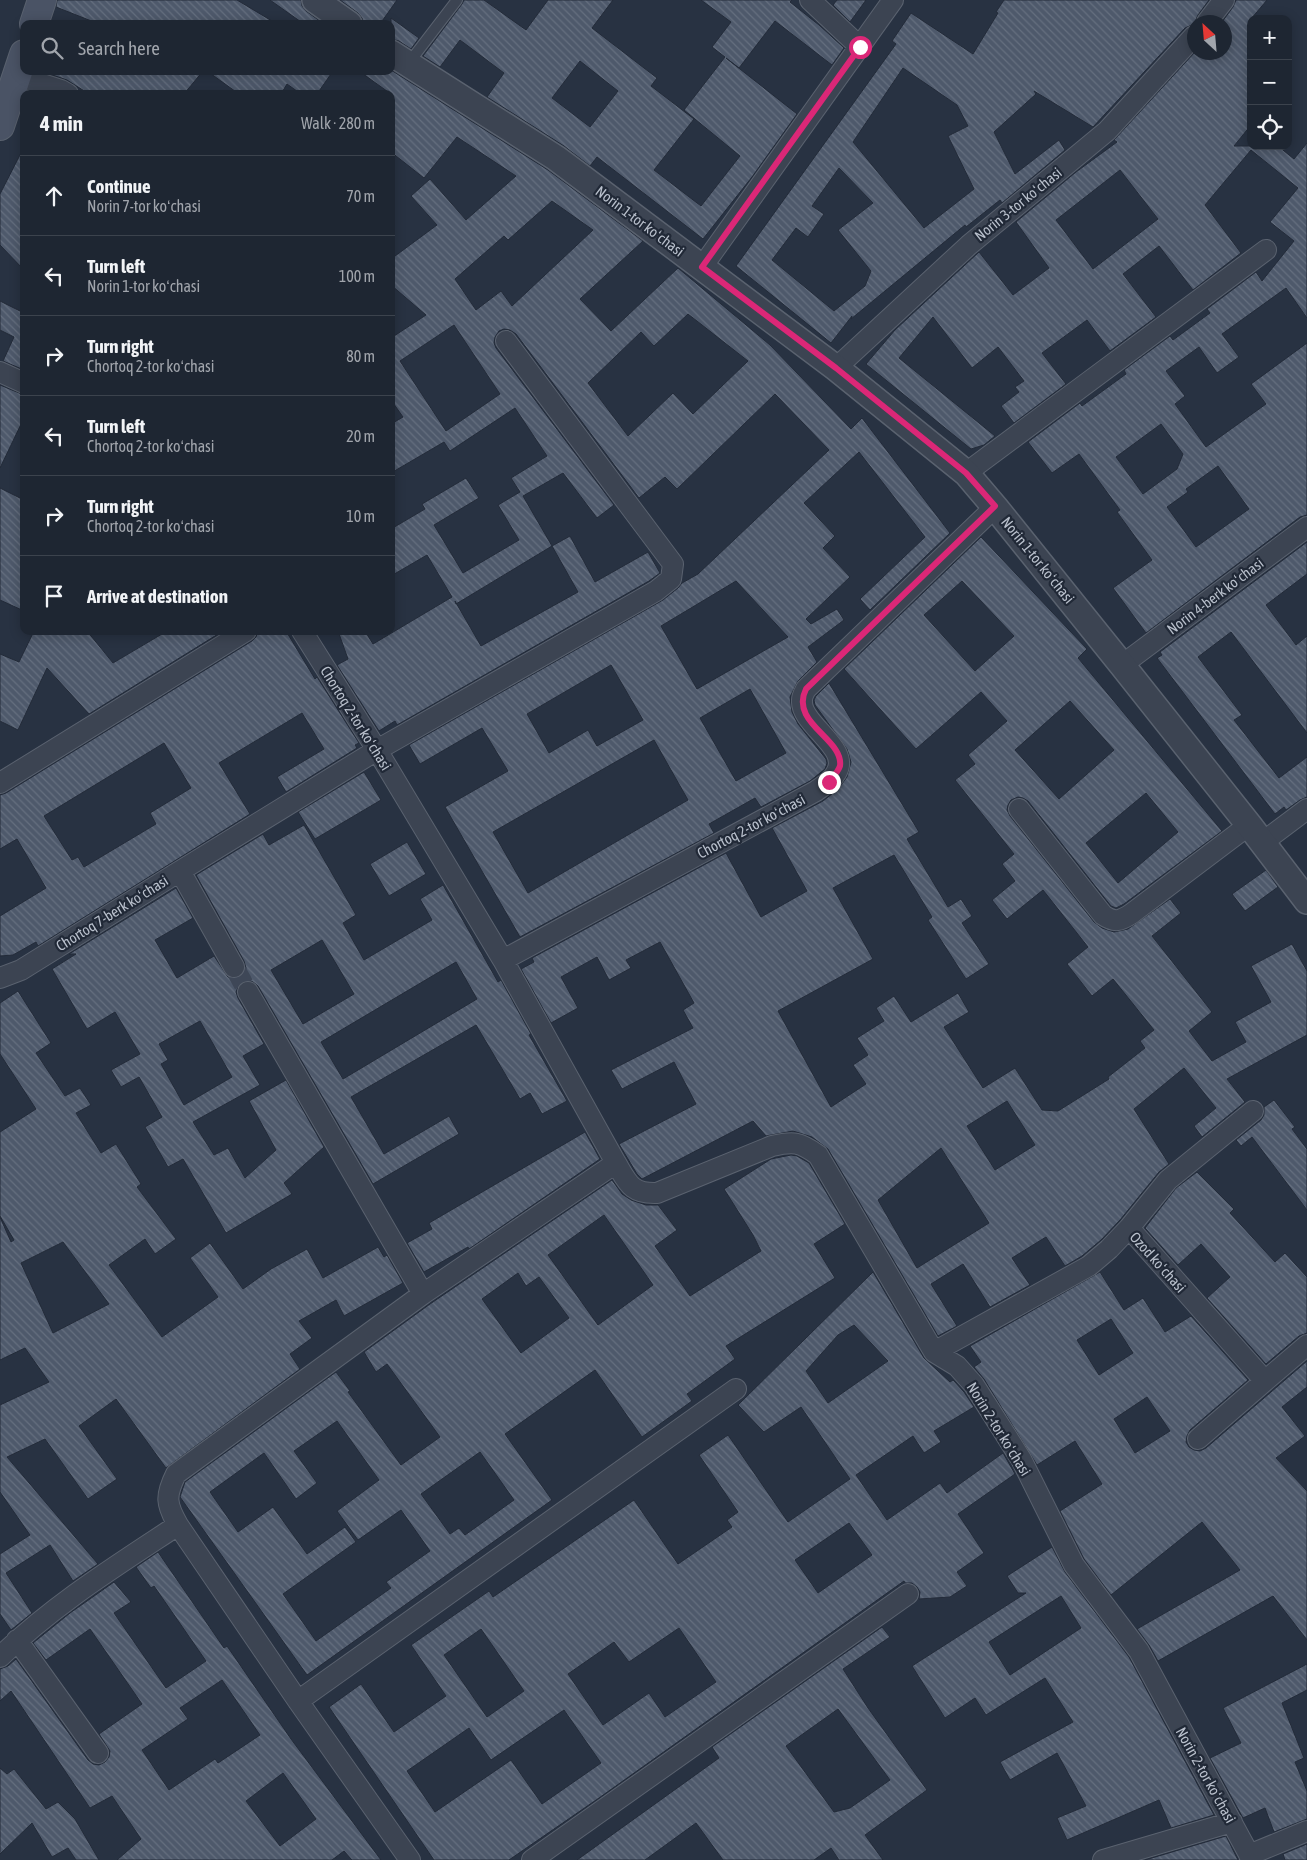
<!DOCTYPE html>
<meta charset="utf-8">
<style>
body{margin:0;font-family:"Asap Condensed",sans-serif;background:#2b323e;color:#f1f3f6}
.controls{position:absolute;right:15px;top:15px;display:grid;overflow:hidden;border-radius:10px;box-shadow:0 2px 12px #0003}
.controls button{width:45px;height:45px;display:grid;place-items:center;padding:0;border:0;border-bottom:1px solid #3c434d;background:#1e2632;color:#f1f3f6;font:25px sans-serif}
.compass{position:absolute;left:1187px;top:15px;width:45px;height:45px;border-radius:50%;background:#1e2632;box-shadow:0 2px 12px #0003;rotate:334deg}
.stop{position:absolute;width:15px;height:15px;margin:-11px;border:4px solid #db2777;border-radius:50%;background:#fff}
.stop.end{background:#db2777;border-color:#fff;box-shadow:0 1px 5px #0008}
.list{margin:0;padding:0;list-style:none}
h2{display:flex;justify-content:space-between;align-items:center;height:65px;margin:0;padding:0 20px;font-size:21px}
h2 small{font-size:16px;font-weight:400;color:#a1a5ac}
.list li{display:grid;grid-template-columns:32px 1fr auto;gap:15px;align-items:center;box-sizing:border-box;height:80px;padding:0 20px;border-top:1px solid #3c434d}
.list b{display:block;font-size:19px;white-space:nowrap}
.list p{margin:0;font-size:16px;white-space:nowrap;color:#a1a5ac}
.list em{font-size:16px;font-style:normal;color:#a1a5ac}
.icon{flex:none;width:28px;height:28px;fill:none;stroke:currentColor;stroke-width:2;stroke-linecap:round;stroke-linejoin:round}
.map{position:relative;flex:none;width:1307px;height:1860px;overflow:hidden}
.search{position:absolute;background:#1e2632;box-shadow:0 2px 12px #0003;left:20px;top:20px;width:375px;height:55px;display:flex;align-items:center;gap:12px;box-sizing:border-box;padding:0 18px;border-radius:10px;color:#a1a5ac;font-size:19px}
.panel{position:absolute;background:#1e2632;box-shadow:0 2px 12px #0003;left:20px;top:90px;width:375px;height:545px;border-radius:10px}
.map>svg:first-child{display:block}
.building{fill:url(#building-back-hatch);stroke:#232b39;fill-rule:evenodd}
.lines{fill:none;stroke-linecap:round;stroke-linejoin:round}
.minor-tunnel{stroke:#3e4757;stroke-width:20;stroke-dasharray:20 10;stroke-linecap:butt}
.service-casing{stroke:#5a626f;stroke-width:12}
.minor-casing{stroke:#5a626f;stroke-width:22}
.tertiary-casing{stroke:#5a626f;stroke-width:28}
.secondary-casing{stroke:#5a626f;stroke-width:30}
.service{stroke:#3c4452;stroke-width:10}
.minor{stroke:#3c4452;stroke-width:20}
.tertiary{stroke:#3c4452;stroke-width:25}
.secondary{stroke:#4a5365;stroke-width:28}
.route{stroke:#db2777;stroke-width:6}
.labels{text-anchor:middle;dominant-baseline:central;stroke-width:4.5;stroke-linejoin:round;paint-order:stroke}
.street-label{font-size:15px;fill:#b9c0cc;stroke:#212937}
</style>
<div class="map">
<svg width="1307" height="1860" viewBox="0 0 1307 1860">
<defs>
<pattern id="building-back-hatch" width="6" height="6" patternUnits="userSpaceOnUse" patternTransform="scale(1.25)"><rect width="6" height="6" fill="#4e596b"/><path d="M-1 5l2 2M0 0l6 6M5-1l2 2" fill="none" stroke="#656f7f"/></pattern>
</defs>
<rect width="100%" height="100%" fill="#283242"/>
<path class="building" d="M57 0H237L277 24H99L56 7Z
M270 0H301L302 6 306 11 324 24H304Z
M340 0H397L380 24H363L362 18 358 13Z
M464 0H484L526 30 548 0H613L592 28 657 78 651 86 694 119 654 170 701 206 740 156 684 110 725 57 712 47 731 22 701 0H792L790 2 819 25 844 48 832 65 775 21 739 68 726 58 797 114 752 177 703 239 597 157 590 166 564 146 487 97 504 73 460 40 440 67 423 56 462 4ZM580 61 618 91 590 127 552 98Z
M837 0H866L850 22 833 5Z
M1004 0H1209L1198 15 1194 24 1185 28 1093 127 1034 91 1036 94 994 132 1015 174 1059 140 1065 150 1002 203 1000 200 966 227 965 225 851 319 852 316 831 343 736 266 896 44 892 41 911 13 973 54 998 13 996 12ZM903 68 957 105 968 126 948 136 974 189 924 228 853 142ZM839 168 873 203 838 230 871 271 865 286 834 311 772 260 796 228 808 237 824 214 812 206Z
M1236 0H1267L1251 19V125L1234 146H1278L1294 159 1307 143V318L1286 288 1222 334 1239 357 1217 373 1199 347 1166 371 1185 396 1175 404 1206 447 1266 404 1251 384 1307 343V515L1300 517 1146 633 1113 588 1152 560 1117 512 1120 510 1079 454 1052 473 1028 442 1080 403 1082 406 1126 374 1124 370 1170 336 1173 340 1210 313 1207 309 1256 272 1262 281 1294 241 1270 222 1298 188 1251 150 1205 205 1241 253 1193 290 1159 246 1123 274 1156 317 1110 351 1087 320 1042 353 1066 384 1014 423 1001 406 1019 392 1015 387 1024 381 998 347 972 368 933 317 899 358 995 436 984 445 971 449 866 364 895 330 979 252 1013 295 1049 268 1016 222 1076 172 1117 142 1114 140 1195 52H1224V22H1222L1233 7ZM1120 170 1158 219 1093 269 1056 220ZM1161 424 1183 454 1177 469 1143 494 1116 457ZM1218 466 1249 509 1196 547 1167 507 1188 492 1186 489Z
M391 18 419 38 411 49 399 41 391 39Z
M391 70 548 170 643 241 580 299 611 331 678 268 770 345 851 429 862 418 950 533 870 610 860 599 925 537 859 452 804 503 835 536 823 548 850 577 806 619 811 624 837 609 844 620 808 647 817 662 798 681 790 697 792 712 798 724 826 759 827 763 825 769 810 781 761 807 755 798 709 824 714 833 520 937 445 807 508 771 482 728 420 764 409 745 663 600 678 588 682 583 698 574 829 450 775 394 677 489 665 477 639 498 516 334 510 330 504 329 499 331 495 337 494 343 496 348 614 505 597 518 563 473 523 496 552 546 570 536 595 582 648 552 660 573 649 581 397 725 395 721 379 731 337 665 348 659 338 631H365L373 644 452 597 427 555 391 576V529L425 509 422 504 466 478 479 498 434 525 463 573 519 540 498 505 520 492 511 478 547 456 515 408 450 451 444 442 391 473V424L403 417 391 400V338L426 315 391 285V259L437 225 411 196 430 179 466 220 516 176 457 137 424 178 391 152V94L359 71ZM552 201 593 230 512 306 501 291 476 310 455 279 504 236 508 240ZM688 314 748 361 693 414 673 393 628 436 588 383 641 332 654 346ZM454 325 500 394 446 431 400 361ZM552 546 578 592 481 646 455 601 456 604ZM736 581 788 637 697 689 661 626ZM611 665 643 720 597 746 588 730 549 753 527 714ZM750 689 786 753 736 781 700 718ZM654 740 688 800 528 893 493 832Z
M41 71H203L184 94H89L67 80Z
M207 71H333L317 94H301L287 84 281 94H239Z
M24 147V270L0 245V194Z
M0 301 24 313V370L3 361 14 337 0 330Z
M0 385 24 395V418L0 468Z
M0 488 24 500V611L0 600Z
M981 537 1087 649 1078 658 1222 831 1124 904 1116 908 1111 906 1028 801 1023 798 1018 797 1011 800 1008 805 1007 810 1010 816 1094 922 1102 928 1114 932 1128 929 1170 899 1181 913 1152 936 1212 1012 1189 1031 1212 1061 1246 1042 1235 1022 1271 1002 1251 966 1292 944 1307 971V1035L1227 1079 1245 1102 1202 1137 1194 1126 1216 1108 1184 1068 1134 1109 1169 1164 1159 1172 1120 1220 1101 1240 1082 1256 1065 1266 1046 1237 1012 1258 1030 1285 990 1307 963 1264 931 1284 957 1326 938 1336 828 1149 812 1137 793 1131 766 1136 753 1121 642 1179 637 1174 619 1144 696 1104 674 1062 622 1089 611 1070 693 1028 683 1010 694 1003 660 942 626 960 631 968 609 980 597 957 561 977 578 1008 551 1023 521 969 534 962 532 958 726 853 761 917 807 891 772 828 823 801 838 789 847 777 851 762 847 749 815 705 814 700 816 696 829 683 919 832 907 839 948 907 961 899 972 916 962 923 989 964 966 979 928 920 932 917 894 855 833 888 873 959 778 1011 831 1107 866 1084 853 1065 868 1055 857 1038 884 1021 876 1008 894 996 911 1022 958 993 969 1012 944 1027 983 1088 1015 1068 1042 1110 1058 1111 1109 1079 1108 1077 1145 1048 1140 1041 1154 1030 1113 979 1092 996 1067 964 1088 947 1043 890 1007 919 992 900 1015 881 1002 864 1014 854 955 780 975 764 968 755 1007 721 981 692 916 749 844 669ZM962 581 1014 636 975 671 924 615ZM1070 701 1114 750 1059 799 1015 750ZM1146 793 1178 832 1118 883 1086 843ZM1007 1101 1035 1145 995 1170 967 1126ZM941 1148 989 1223 917 1268 878 1200Z
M1307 542V574L1266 605 1296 645 1307 636V733L1231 632 1198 657 1242 715 1234 720 1279 778 1307 757V797L1300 800 1286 810 1284 807 1275 814 1157 658 1162 655 1160 652Z
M34 631H87L113 663 167 631H223L89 714 47 668 18 730 0 721V654L19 662Z
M258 631H286L315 679 317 677 359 743 355 745 357 748 286 792 277 777 324 749 302 713 219 763 250 814 38 946 36 942 13 955 0 956V916L46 888 17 839 0 849V795L6 793 252 641 256 637ZM164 743 191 788 150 813 156 824 84 867 78 857 72 860 44 816Z
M364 772 381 800 315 839 298 812Z
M304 825 356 915 343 923 364 960 432 920 420 899 443 885 498 982 501 980 531 1034 529 1035 567 1101 542 1114 530 1093 520 1099 476 1025 351 1097 384 1154 449 1116 459 1134 373 1184 258 986 253 982 248 980 242 982 238 987 236 992 238 998 264 1044 243 1056 260 1085 193 1122 214 1155 228 1148 245 1178 276 1150 249 1101 286 1080 324 1147 284 1183 292 1194 226 1233 183 1159 168 1167 145 1127 162 1117 139 1077 121 1087 111 1070 140 1054 115 1012 87 1029 52 969 76 954H69L176 888 193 918 155 940 177 978 214 956 228 977 234 979 240 977 244 973 246 968 244 961 196 875 263 834 269 845ZM322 940 354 994 303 1024 271 970ZM456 962 477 999 343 1079 321 1042ZM200 1021 232 1077 184 1105 161 1064 168 1060 159 1044Z
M407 842 426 874 389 896 370 864Z
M1266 870 1278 887 1245 911 1232 894Z
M18 991 51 1043 36 1053 65 1096 80 1088 91 1105 76 1113 101 1153 116 1144 141 1184 137 1187 176 1239 155 1254 145 1239 109 1265 162 1337 218 1297 190 1258 210 1243 243 1289 271 1269 307 1249 323 1278 378 1247 384 1257 387 1255 403 1283 344 1316 336 1300 299 1321 312 1338 290 1354 300 1369 166 1468 116 1399 79 1426 117 1479 88 1499 45 1439 7 1457 98 1564 73 1581 50 1545 6 1573 32 1613 11 1630 0 1614V1554L30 1535 0 1492V1405L49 1382 25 1348 0 1360V1217L11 1242 14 1240 0 1216V1132L36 1109 0 1054V1003ZM63 1242 109 1304 53 1333 21 1263Z
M1274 1100 1295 1127 1292 1129 1307 1149V1210L1252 1137 1241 1146 1236 1140 1261 1120 1264 1115V1107Z
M585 1132 600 1159 469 1249 468 1247 424 1272 407 1243 432 1229 429 1223Z
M791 1155 797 1156 809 1163 845 1224 814 1244 835 1278 726 1346 735 1359 687 1394 692 1401 642 1437 595 1370 505 1434 552 1500 307 1675 180 1497 185 1482 336 1372 350 1391 348 1392 401 1465 440 1437 387 1364 376 1372 364 1352 430 1304 612 1180 622 1194 631 1200 646 1205H658L677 1230 655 1246 690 1296 761 1251 753 1235 724 1189 771 1159ZM604 1215 653 1285 598 1325 548 1255ZM518 1273 526 1286 539 1277 569 1318 521 1353 482 1299ZM337 1421 379 1480 337 1511 358 1540 401 1510 430 1551 386 1582 391 1588 316 1641 283 1594 356 1542 345 1527 307 1554 273 1507 238 1532 210 1492 264 1453 296 1499 317 1483 294 1451ZM480 1452 514 1500 465 1535 459 1528 450 1534 421 1494Z
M1197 1172 1234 1209 1230 1213 1275 1262 1285 1253 1307 1277V1333L1299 1336 1266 1364 1207 1298 1230 1277 1201 1244 1178 1265 1145 1228 1176 1188Z
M873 1272 924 1358 950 1382 953 1380 964 1392 974 1407 934 1431 941 1442 924 1453 913 1436 856 1475 887 1520 940 1483 947 1493 1003 1453 1015 1474 958 1514 984 1553 957 1572 967 1586 950 1597 919 1599 920 1592 917 1587 912 1583H905L904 1581 599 1798 509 1860H434L329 1707 361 1684 394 1732 446 1696 411 1645 489 1591 493 1597 634 1500 678 1564 732 1527 727 1520 738 1512 699 1455 728 1435 788 1522 850 1479 801 1407 764 1432 738 1405ZM854 1325 888 1361 828 1403 806 1371 838 1335ZM849 1523 872 1555 818 1593 795 1560ZM679 1628 716 1682 665 1717 649 1693 603 1725 568 1674 614 1642 629 1662ZM481 1629 524 1691 487 1717 444 1655ZM564 1710 601 1763 542 1804 511 1760 435 1812 407 1771 469 1728 491 1760Z
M1100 1272 1124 1310 1143 1298 1165 1332 1191 1316 1248 1380 1190 1430 1187 1436 1186 1442 1189 1447 1194 1450 1200 1451 1206 1448 1307 1361V1387L1282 1407 1305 1436 1276 1458 1307 1491V1640L1273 1596 1158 1661 1149 1645 1137 1629 1240 1570 1202 1522 1111 1595 1084 1559 1060 1511 1102 1484 1075 1441 1037 1465 984 1379 974 1367 981 1362 970 1346ZM1111 1319 1133 1353 1099 1375 1077 1340ZM1147 1397 1170 1431 1135 1453 1114 1419Z
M1052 1547 1065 1572 1129 1657 1214 1815 1171 1828 1159 1800 1067 1840 1057 1818 1086 1806 1057 1753 1010 1780 1000 1762 1073 1722 1045 1678 986 1715 975 1698 945 1718 912 1666 1026 1593H1018L1007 1576ZM1061 1596 1081 1628 1010 1675 989 1642Z
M158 1552 224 1648 227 1646 291 1739 381 1860H352L344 1851 332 1860H117L141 1839 112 1796 90 1808 11 1691 0 1701V1669L8 1666 16 1659 88 1760 93 1764 99 1765 105 1762 109 1757 110 1751 99 1734 142 1704 90 1629 46 1660 33 1643 70 1613 114 1582 131 1602 114 1613 166 1688 206 1661 154 1586 151 1588 136 1567ZM222 1680 260 1735 218 1763 215 1759 169 1790 142 1750 188 1719 180 1708ZM283 1773 316 1819 280 1846 246 1801Z
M882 1627 890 1637 843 1669 868 1708 927 1790 865 1835 883 1860H839L831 1848 814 1860H723L696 1823 645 1860H577L719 1758 712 1747ZM838 1709 890 1780 850 1808 834 1812 786 1746Z
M1307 1664V1690L1282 1703 1304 1758 1295 1762 1307 1791V1819L1274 1832 1265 1808 1243 1818 1210 1758 1241 1743 1223 1708Z
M0 1768 7 1774 14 1769 46 1809 58 1802 75 1819 99 1860H76L68 1848 52 1857 32 1823 0 1854Z
M1226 1836 1238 1860H1145Z
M1307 1844V1860H1285L1283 1854Z"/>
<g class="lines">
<path class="minor-tunnel" d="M234 967 248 992"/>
<g class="service-casing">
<path id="service" d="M408 64 457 0"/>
</g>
<g class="minor-casing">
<path id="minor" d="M810 0 860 47
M1207 22 1224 0
M17 76 61 90 68 94
M702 267 893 0
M836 368 969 245 1107 131 1194 36
M0 372 24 383
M966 473 1266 250
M302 631 377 750 503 960 616 1163C628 1183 631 1194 657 1193L772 1146C794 1141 800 1142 818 1155L934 1352 957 1366 974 1385 1021 1459 1074 1565 1139 1651 1252 1860
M1122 665 1307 527
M0 783 246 631
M1019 809 1103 915C1115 923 1120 921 1131 914L1249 825
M1263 842 1307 809
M180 871 377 750 656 591 671 579 673 564 506 341
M503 960 816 791C823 786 832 781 836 773 852 748 800 725 802 700 802 696 804 693 806 689L995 507
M0 978 21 970 180 871 234 967
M248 992 423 1294 616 1163
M1129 1228 1168 1180 1253 1111
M934 1352 1089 1266 1109 1249 1129 1228 1265 1381 1307 1345
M1198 1439 1265 1381
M17 1640 98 1753
M0 1657C53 1605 116 1566 178 1525
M298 1701 736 1389
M1249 1855 1307 1831
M410 1860 298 1701 178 1525C166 1504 165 1496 176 1474L423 1294
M532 1860 908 1594
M1103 1860 1232 1822"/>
</g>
<g class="tertiary-casing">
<path id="tertiary" d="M315 0 349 24
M391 53 556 158 836 368 966 473 995 507 1122 665 1249 825 1307 901"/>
</g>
<g class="secondary-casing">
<path id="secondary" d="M34 24 42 0
M0 126 24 54"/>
</g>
<use href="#service" class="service"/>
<use href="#minor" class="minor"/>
<use href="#tertiary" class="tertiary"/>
<use href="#secondary" class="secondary"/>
</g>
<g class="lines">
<path class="route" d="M829 782C833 777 838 772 840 766 844 739 789 723 806 689L995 506 966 473 836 368 702 267 860 47"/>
</g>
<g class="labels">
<g class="street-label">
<text transform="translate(1018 204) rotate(-39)">Norin 3-tor koʻchasi</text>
<text transform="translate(640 221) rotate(37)">Norin 1-tor koʻchasi</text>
<text transform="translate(1038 560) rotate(51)">Norin 1-tor koʻchasi</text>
<text transform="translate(1215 596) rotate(-37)">Norin 4-berk koʻchasi</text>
<text transform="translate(356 718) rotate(58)">Chortoq 2-tor koʻchasi</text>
<text transform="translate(751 826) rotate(-28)">Chortoq 2-tor koʻchasi</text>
<text transform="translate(112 913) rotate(-32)">Chortoq 7-berk koʻchasi</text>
<text transform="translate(1158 1262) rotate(48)">Ozod koʻchasi</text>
<text transform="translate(999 1429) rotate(58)">Norin 2-tor koʻchasi</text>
<text transform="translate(1206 1775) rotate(61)">Norin 2-tor koʻchasi</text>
</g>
</g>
</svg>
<div class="controls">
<button>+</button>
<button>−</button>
<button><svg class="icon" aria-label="locate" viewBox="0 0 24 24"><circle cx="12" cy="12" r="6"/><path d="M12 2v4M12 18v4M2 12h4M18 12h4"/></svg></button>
</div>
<svg class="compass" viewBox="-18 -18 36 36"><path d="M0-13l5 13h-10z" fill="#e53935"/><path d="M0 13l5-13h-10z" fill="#a1a5ac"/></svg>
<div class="stop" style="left:860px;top:47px"></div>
<div class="stop end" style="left:829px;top:782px"></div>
<div class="search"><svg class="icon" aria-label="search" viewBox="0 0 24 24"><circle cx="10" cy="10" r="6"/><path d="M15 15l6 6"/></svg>Search here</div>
<section class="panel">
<h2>4 min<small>Walk · 280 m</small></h2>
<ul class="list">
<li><svg class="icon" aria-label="ahead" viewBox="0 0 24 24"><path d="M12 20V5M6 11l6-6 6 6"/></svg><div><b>Continue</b><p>Norin 7-tor koʻchasi</p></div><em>70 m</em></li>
<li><svg class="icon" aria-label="left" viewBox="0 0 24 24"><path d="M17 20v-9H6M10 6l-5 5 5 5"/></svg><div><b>Turn left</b><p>Norin 1-tor koʻchasi</p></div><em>100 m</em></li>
<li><svg class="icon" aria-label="right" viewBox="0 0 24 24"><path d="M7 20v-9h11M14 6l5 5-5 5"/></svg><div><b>Turn right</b><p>Chortoq 2-tor koʻchasi</p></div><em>80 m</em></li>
<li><svg class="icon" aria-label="left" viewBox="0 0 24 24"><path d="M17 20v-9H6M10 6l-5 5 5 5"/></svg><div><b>Turn left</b><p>Chortoq 2-tor koʻchasi</p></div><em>20 m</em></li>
<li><svg class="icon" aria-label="right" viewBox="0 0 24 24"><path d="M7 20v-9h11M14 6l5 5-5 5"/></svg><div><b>Turn right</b><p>Chortoq 2-tor koʻchasi</p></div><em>10 m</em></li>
<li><svg class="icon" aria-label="arrive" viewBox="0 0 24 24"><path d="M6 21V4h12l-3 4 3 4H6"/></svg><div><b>Arrive at destination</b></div></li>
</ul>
</section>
</div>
